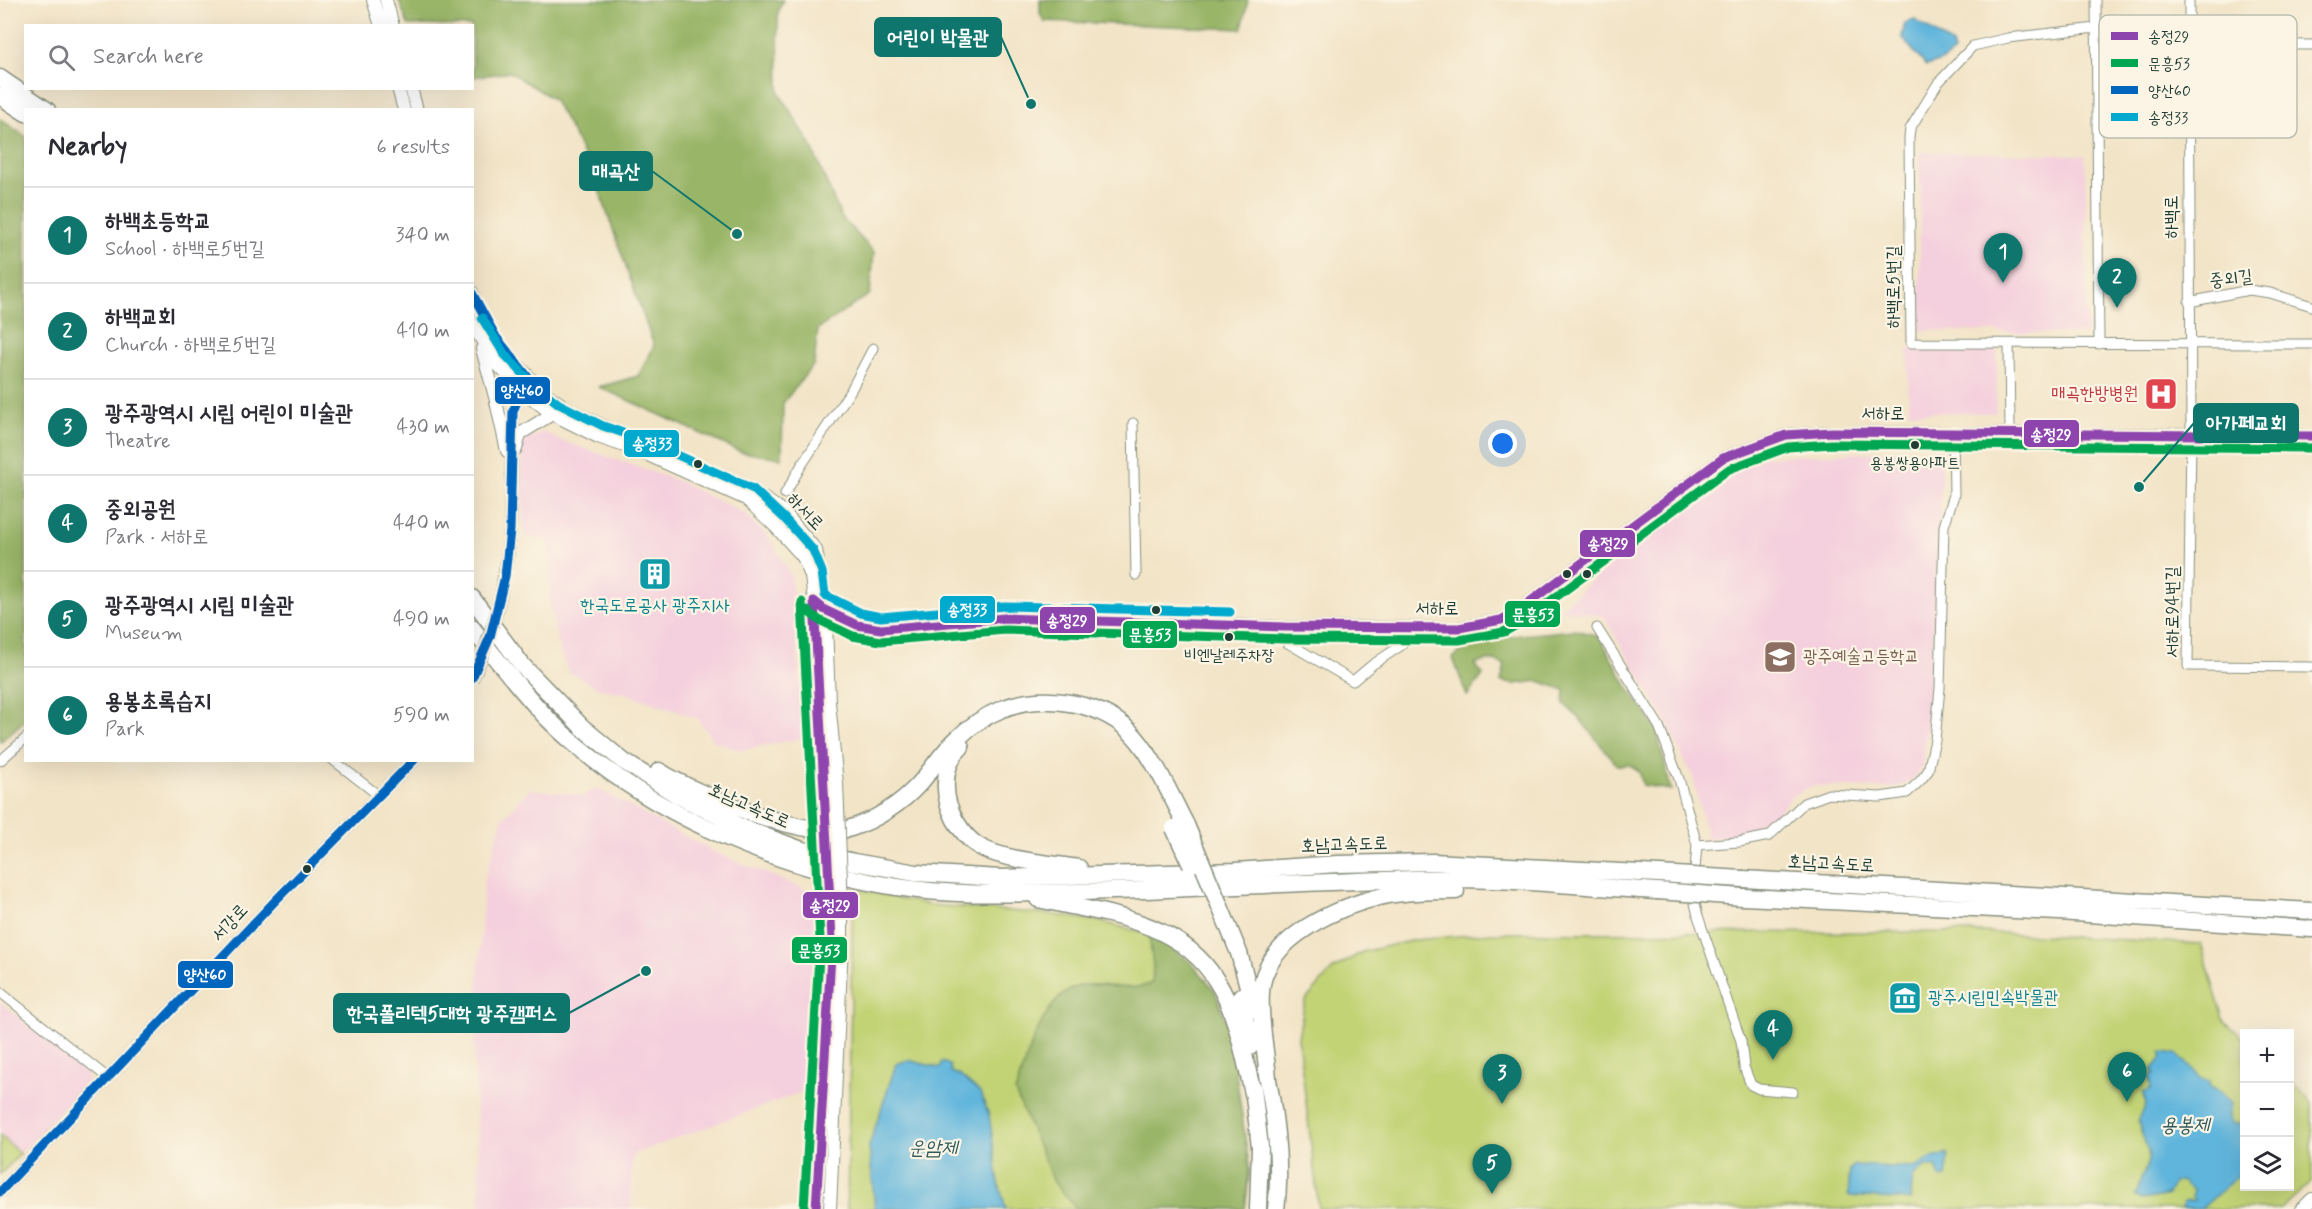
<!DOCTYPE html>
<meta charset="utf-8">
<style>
body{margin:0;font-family:Mynerve,"Poor Story",sans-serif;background:#f7f7f7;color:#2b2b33}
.controls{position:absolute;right:18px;bottom:18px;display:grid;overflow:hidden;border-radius:0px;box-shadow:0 6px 24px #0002}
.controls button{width:54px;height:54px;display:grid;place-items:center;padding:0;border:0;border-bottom:2px solid #e1e1e2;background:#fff;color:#2b2b33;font:30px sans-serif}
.you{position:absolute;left:1503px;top:444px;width:21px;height:21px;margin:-15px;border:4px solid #fff;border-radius:50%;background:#1a73e8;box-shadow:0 0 0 9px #1a73e833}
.badge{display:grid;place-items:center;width:39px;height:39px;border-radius:50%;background:#0f766e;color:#fff;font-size:20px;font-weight:700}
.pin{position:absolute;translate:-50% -50px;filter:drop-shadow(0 2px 3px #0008)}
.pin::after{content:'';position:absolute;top:32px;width:21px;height:18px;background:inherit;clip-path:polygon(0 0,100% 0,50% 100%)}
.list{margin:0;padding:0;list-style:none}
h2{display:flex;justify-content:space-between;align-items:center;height:78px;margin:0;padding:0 24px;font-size:26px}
h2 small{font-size:20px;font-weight:400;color:#7c7c81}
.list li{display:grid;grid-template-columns:39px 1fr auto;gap:18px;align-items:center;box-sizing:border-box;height:96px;padding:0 24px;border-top:2px solid #e1e1e2}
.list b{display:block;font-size:22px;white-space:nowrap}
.list p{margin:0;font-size:20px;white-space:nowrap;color:#7c7c81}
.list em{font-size:20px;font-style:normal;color:#7c7c81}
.icon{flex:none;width:33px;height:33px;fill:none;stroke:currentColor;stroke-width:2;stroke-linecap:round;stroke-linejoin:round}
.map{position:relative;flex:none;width:2312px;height:1209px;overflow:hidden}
.search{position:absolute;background:#fff;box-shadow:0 6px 24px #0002;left:24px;top:24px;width:450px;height:66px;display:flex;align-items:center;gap:15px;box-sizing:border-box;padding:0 21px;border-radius:0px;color:#7c7c81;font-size:22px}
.panel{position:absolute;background:#fff;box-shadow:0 6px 24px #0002;left:24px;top:108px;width:450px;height:654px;border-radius:0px}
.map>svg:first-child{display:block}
.built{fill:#f4cfdd}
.green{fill:#c2d376;stroke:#708855;stroke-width:1.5}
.forest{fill:#99b567;stroke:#5c794e;stroke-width:1.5}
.water{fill:#60b5dc;stroke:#407988;stroke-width:1.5}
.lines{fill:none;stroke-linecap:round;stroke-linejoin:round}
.street-casing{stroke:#88907e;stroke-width:11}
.secondary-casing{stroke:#88907e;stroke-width:14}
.highway-casing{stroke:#88907e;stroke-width:19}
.street{stroke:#fff;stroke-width:9}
.secondary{stroke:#fff;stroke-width:12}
.highway{stroke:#fff;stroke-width:16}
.secondary-bridge-casing{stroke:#88907e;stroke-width:14;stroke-linecap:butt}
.highway-bridge-casing{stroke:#88907e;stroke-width:19;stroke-linecap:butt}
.secondary-bridge{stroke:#fff;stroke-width:12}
.highway-bridge{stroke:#fff;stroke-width:16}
.bus-1-casing{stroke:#fcf5e5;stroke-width:14}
.bus-2-casing{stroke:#fcf5e5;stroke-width:14}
.bus-3-casing{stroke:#fcf5e5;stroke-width:14}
.bus-4-casing{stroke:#fcf5e5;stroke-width:14}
.bus-1{stroke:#8e44ad;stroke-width:9}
.bus-2{stroke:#00a651;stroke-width:9}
.bus-3{stroke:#0065bd;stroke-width:9}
.bus-4{stroke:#00a9ce;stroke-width:9}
.bus-dot{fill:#1f3d34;stroke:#fcf5e5;stroke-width:2}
.labels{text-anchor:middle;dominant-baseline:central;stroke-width:4.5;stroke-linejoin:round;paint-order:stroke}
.bus-label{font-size:16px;fill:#1f3d34;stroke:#fcf5e5}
.street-label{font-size:18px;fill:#1f3d34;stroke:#fcf5e5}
.health-label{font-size:18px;fill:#be3a42;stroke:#fcf5e5;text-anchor:end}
.culture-label{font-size:18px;fill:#0d838f;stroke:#fcf5e5}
.education-label{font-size:18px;fill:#785e54;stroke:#fcf5e5;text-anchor:start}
.water-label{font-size:20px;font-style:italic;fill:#2f5b5e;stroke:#fcf5e5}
.key{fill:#fcf5e5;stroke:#babeb0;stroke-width:1.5}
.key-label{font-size:16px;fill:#1f3d34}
.leader{fill:none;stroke:#0f766e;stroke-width:2}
.callout-dot{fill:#0f766e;stroke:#fcf5e5;stroke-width:2}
.callout{fill:#0f766e;stroke:#0f766e;stroke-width:2}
.callout-label{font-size:20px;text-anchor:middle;font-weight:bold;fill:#fff}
.line-badge{stroke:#fcf5e5;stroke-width:2}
.badge-label{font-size:16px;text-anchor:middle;font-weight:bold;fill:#fff}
</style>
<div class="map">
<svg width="2312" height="1209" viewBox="0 0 2312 1209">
<rect width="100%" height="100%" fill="#fcf5e5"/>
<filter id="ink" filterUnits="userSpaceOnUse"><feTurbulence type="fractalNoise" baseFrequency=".0167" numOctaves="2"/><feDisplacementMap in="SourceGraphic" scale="12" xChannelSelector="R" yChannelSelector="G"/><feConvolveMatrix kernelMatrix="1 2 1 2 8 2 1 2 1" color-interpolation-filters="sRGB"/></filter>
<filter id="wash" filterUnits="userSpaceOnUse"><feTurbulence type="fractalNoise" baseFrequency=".008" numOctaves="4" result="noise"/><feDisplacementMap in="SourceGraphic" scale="24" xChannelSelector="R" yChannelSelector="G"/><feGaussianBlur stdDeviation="1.35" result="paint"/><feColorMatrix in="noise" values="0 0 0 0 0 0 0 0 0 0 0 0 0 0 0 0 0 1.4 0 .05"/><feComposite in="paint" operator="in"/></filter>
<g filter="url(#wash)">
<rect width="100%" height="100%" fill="#f2e4c7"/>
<path class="built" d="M1920 152 2085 155 2087 334 1920 330Z
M1908 349H1997L1996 413 1909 412Z
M544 432 557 439 678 481 743 513 769 538 791 576 804 738 740 750 713 740 697 718 624 693 600 689 569 672 561 655 551 611 549 541 524 535 520 452 525 439Z
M1903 451 1942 460 1930 699 1922 767 1916 777 1903 785 1889 788 1812 786 1793 795 1776 815 1755 833 1707 839 1693 777 1659 708 1603 616 1560 609 1682 501 1707 483 1764 457Z
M596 788 716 853 814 893V1073L810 1089 633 1154 631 1209H480L474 1048 484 883 502 820 530 789 583 796Z
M0 1002 88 1074 87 1082 0 1174Z"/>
<path class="green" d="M853 888 930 905 1047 914 1094 920 1149 934 1192 963 1230 1033 1250 1172 1245 1209H847Z
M1981 932 2201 944 2223 1019 2244 1039V1186H2290V1081L2312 1102V1181L2281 1209H1319L1298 1037 1305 1001 1332 970 1362 952 1415 940 1490 933Z
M0 1135 20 1154 0 1174Z"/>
<path class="forest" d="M399 0H783L778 12 779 93 810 143 841 217 874 252 870 294 818 329 814 364 783 403 782 458 741 452 599 387 638 376 654 346 598 187 574 136 553 99 510 72 473 77 472 26 408 25Z
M1040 0H1248L1242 29 1044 21 1040 13Z
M0 119 26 137V719L0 742Z
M1574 630 1599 636 1629 689 1656 728 1671 790 1643 785 1639 771 1630 765H1617L1579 718 1564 704 1565 690 1539 681 1514 684 1501 682 1505 665C1494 659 1487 660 1475 664L1483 675 1467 696 1453 658 1468 645 1503 637Z
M1149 934 1192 963 1215 991 1230 1033 1249 1167 1245 1209H1077L1054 1182 1015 1092C1026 1060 1044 989 1085 985 1108 983 1130 993 1152 983L1153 966Z"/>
<path class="water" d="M1914 19 1952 45 1954 52 1943 60 1926 66 1902 37 1905 23Z
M2163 1052 2176 1054C2185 1063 2194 1067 2200 1079L2209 1081 2210 1087 2220 1092 2231 1104 2229 1116 2233 1124 2239 1122 2244 1129V1170L2201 1209H2182L2183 1202 2194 1201 2192 1196 2193 1190 2181 1181 2174 1182 2168 1195 2142 1200 2135 1196C2139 1190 2138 1186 2141 1179 2156 1149 2145 1151 2138 1121L2146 1105 2143 1093 2151 1089 2149 1077 2154 1074 2152 1070 2162 1058 2160 1053Z
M908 1060 940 1068 942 1062 950 1065 951 1072 959 1075 980 1093 989 1115 999 1184 1006 1209H875L869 1146 896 1064Z
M1947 1153 1949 1156 1946 1177 1940 1178 1936 1167 1925 1166 1913 1177 1910 1200 1848 1196 1850 1169 1855 1165 1914 1168 1931 1158 1942 1156Z"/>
</g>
<g filter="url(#ink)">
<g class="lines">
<g class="street-casing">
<path id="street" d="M2096 0 2099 344
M2189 0 2191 435 2188 666 2312 667
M2096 28 2008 38 1973 46 1938 83 1910 129 1909 138 1911 343 2312 344
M2189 44 2312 45
M2189 302 2249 290 2270 293 2312 306
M2009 344 2010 434
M1133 423 1136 575
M785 494 801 466 851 390 873 348
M1284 627 1286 642 1353 681 1372 665 1402 645 1403 627
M1597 628 1659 726 1679 779 1697 845 1693 894 1698 916 1741 1041 1744 1067 1751 1085 1759 1089 1793 1092
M333 760 378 795
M0 761 26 738
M1697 845 1739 842 1769 836 1804 803 1829 794 1880 797 1907 793 1920 781 1928 771 1935 740 1940 688 1944 526 1954 495 1953 433
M0 992 108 1078"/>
</g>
<g class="secondary-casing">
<path id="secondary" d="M373 0 381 26
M386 0 393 26
M398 88 404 110
M411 88 417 110
M472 292 483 318 502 348 544 392 565 407 614 431 749 488 784 512 816 550 825 598 829 702 837 784
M472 324 495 362 522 390 552 414 598 437 639 451 746 499 775 526 803 557 811 576 814 601 825 783
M482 349 495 397 507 451
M516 449 520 434 552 414
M510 530 513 411 525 383
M814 601 825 610 857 625 881 629 942 622 1005 618 1284 627 1459 628 1501 620 1516 612 1723 458 1786 435 1832 432 2312 436
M0 1192 274 902 414 760
M816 1209 832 939 830 909
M830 1209 842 943V905
M2302 1209 2312 1199"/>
</g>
<g class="highway-casing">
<path id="highway" d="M0 78 47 110
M0 96 26 113
M472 598 522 665 582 727 623 761 677 795 743 828 799 849 854 862 916 873 1000 878 1235 871 1338 864 1433 862 1659 874
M472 628C496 659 520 689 546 717 636 809 772 867 897 887 958 897 1021 893 1082 892 1193 889 1304 882 1415 879 1493 877 1578 886 1657 891
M961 747C949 758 945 774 946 789 946 800 950 810 955 820 961 830 969 841 980 847 1006 861 1049 863 1079 868
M659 771C695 794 810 842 851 828 876 820 902 803 919 784 932 770 942 752 957 739 970 726 985 716 1002 709 1044 692 1106 702 1136 738 1157 763 1171 796 1186 825
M1743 879 2312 911
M1743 897 2059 912 2312 929
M1038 899C1100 913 1179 919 1216 980 1238 1014 1244 1059 1254 1097
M1219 904 1239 953 1254 1009
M1241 996 1250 1047
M1266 1070C1275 1114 1282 1164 1276 1209
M1268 1079C1266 1052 1259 1018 1261 992 1264 937 1341 905 1388 895 1410 891 1434 891 1456 891
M1253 1088 1260 1147 1258 1209"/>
</g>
<use href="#street" class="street"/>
<use href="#secondary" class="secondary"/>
<use href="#highway" class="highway"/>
<g class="secondary-bridge-casing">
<path id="secondary-bridge" d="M472 679C495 631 506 582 510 530
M825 783 830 909
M837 784 842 905"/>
</g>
<g class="highway-bridge-casing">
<path id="highway-bridge" d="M1186 825 1219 904
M1174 828 1191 865
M1659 874 1743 879
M1657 891 1743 897"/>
</g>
<use href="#secondary-bridge" class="secondary-bridge"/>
<use href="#highway-bridge" class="highway-bridge"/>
<g class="bus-1-casing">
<path id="bus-1" d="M814 601 825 610 857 625 881 629 1005 618 1284 627 1459 628 1501 620 1516 612 1723 458 1786 435 1832 432 2312 436
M814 601 832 939 816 1209"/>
</g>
<g class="bus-2-casing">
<path id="bus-2" d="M802 602 820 939 804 1208
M806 610 819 620 853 636 881 641 1005 630 1284 639 1459 640 1504 632 1522 622 1729 469 1788 447 1832 444 2312 448"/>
</g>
<g class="bus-3-casing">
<path id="bus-3" d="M472 293 496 337 528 377 513 411 510 530 505 576 490 637 472 678
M0 1192 274 902 414 760"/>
</g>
<g class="bus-4-casing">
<path id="bus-4" d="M482 318 505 355 530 381 559 404 603 426 644 440 753 489 784 518 813 550 822 572 825 595 861 613 881 617 1005 606 1230 612"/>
</g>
<use href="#bus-1" class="bus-1"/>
<use href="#bus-2" class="bus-2"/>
<use href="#bus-3" class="bus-3"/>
<use href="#bus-4" class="bus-4"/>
</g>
</g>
<defs>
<g id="hospital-square" transform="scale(1.725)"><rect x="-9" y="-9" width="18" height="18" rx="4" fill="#e0444e" stroke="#fcf5e5"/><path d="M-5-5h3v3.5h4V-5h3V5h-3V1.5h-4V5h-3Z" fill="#fff"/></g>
<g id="building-square" transform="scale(1.725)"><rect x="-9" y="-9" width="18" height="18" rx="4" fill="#0f9aa8" stroke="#fcf5e5"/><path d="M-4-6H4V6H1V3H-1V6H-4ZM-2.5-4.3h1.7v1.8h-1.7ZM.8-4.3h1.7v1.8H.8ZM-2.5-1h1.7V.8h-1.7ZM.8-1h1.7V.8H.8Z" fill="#fff"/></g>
<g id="school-square" transform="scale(1.725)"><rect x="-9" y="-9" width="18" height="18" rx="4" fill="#8d6e63" stroke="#fcf5e5"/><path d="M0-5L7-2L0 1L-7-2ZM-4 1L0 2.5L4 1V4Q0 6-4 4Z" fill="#fff"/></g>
<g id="museum-square" transform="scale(1.725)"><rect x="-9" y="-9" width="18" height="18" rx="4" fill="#0f9aa8" stroke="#fcf5e5"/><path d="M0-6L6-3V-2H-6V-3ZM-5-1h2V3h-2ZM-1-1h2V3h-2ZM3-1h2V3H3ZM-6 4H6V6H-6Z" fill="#fff"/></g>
</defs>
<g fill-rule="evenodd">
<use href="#hospital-square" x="2161" y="394"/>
<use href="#building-square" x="655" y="574"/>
<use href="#school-square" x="1780" y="657"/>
<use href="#museum-square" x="1905" y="998"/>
</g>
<g class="bus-dot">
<circle cx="1915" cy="445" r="5"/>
<circle cx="698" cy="464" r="5"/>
<circle cx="1567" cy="574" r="5"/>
<circle cx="1587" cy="574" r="5"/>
<circle cx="1156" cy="610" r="5"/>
<circle cx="1229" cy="637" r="5"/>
<circle cx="307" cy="869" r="5"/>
</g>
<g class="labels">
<g class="bus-label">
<text x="1915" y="463">용봉쌍용아파트</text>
<text x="1229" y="655">비엔날레주차장</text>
</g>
<g class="street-label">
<text transform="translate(2172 217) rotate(-90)">하백로</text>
<text transform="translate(2231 279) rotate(-7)">중외길</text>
<text transform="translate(1894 287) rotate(-90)">하백로5번길</text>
<text x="1883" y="414">서하로</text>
<text transform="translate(805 512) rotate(46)">하서로</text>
<text x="1437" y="609">서하로</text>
<text transform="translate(2173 612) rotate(-90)">서하로94번길</text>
<text transform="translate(749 806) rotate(24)">호남고속도로</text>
<text transform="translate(1344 845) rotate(-2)">호남고속도로</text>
<text transform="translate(1831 864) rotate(3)">호남고속도로</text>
<text transform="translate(230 923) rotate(-47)">서강로</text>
</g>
<g class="health-label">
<text x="2138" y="394">매곡한방병원</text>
</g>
<g class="culture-label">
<text x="655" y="606">한국도로공사 광주지사</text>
<text x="1928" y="998" text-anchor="start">광주시립민속박물관</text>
</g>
<g class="education-label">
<text x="1803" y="657">광주예술고등학교</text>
</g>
<g class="water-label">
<text x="2185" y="1125">용봉제</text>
<text x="933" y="1148">운암제</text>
</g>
</g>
<rect x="2099" y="15" width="198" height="123" rx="9" class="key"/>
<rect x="2111" y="32" width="27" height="8" fill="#8e44ad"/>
<rect x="2111" y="59" width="27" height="8" fill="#00a651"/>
<rect x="2111" y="86" width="27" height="8" fill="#0065bd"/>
<rect x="2111" y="113" width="27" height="8" fill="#00a9ce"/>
<g class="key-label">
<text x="2148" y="42">송정29</text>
<text x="2148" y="69">문흥53</text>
<text x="2148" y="96">양산60</text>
<text x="2148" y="123">송정33</text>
</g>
<path class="leader" d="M1031 104L1001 37M737 234L652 171M2139 487L2194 423M646 971L569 1013"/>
<g class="callout-dot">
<circle cx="1031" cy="104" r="6"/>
<circle cx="737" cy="234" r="6"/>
<circle cx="2139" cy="487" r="6"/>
<circle cx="646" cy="971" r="6"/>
</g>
<g class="callout">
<rect x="875" y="18" width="126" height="38" rx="6"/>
<rect x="580" y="152" width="72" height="38" rx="6"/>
<rect x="2194" y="404" width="104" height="38" rx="6"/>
<rect x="334" y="994" width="235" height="38" rx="6"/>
</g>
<g class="callout-label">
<text x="938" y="44">어린이 박물관</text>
<text x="616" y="178">매곡산</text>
<text x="2246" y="430">아가페교회</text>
<text x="452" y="1020">한국폴리텍5대학 광주캠퍼스</text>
</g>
<g class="line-badge">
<rect x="494" y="376" width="57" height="29" rx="6" fill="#0065bd"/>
<rect x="2023" y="419" width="57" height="29" rx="6" fill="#8e44ad"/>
<rect x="623" y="429" width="57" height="29" rx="6" fill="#00a9ce"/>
<rect x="1579" y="529" width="57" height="29" rx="6" fill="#8e44ad"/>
<rect x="939" y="595" width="57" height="29" rx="6" fill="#00a9ce"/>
<rect x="1504" y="600" width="57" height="28" rx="6" fill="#00a651"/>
<rect x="1039" y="606" width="57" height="28" rx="6" fill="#8e44ad"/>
<rect x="1122" y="620" width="56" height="29" rx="6" fill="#00a651"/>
<rect x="802" y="891" width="57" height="28" rx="6" fill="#8e44ad"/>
<rect x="791" y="936" width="57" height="28" rx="6" fill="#00a651"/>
<rect x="177" y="960" width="57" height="29" rx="6" fill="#0065bd"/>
</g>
<g class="badge-label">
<text x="522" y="396">양산60</text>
<text x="2051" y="440">송정29</text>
<text x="652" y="449">송정33</text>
<text x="1608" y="549">송정29</text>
<text x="967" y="615">송정33</text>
<text x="1533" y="620">문흥53</text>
<text x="1067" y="626">송정29</text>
<text x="1150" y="640">문흥53</text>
<text x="830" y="911">송정29</text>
<text x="819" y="956">문흥53</text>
<text x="205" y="980">양산60</text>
</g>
</svg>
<div class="controls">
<button>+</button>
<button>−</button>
<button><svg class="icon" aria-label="layers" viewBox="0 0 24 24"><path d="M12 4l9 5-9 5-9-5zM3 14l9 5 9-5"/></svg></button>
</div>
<div class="you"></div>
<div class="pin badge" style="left:2003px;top:283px">1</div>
<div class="pin badge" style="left:2117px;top:308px">2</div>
<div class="pin badge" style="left:1502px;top:1104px">3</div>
<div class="pin badge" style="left:1773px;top:1060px">4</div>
<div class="pin badge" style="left:1492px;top:1194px">5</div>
<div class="pin badge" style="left:2127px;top:1102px">6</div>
<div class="search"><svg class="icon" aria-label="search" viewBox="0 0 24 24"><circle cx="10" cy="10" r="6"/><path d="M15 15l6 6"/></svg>Search here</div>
<section class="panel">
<h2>Nearby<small>6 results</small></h2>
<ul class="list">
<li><span class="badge">1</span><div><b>하백초등학교</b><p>School · 하백로5번길</p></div><em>340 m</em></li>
<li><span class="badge">2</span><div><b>하백교회</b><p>Church · 하백로5번길</p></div><em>410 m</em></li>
<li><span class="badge">3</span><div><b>광주광역시 시립 어린이 미술관</b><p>Theatre</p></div><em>430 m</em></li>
<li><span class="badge">4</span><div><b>중외공원</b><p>Park · 서하로</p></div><em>440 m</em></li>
<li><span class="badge">5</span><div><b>광주광역시 시립 미술관</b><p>Museum</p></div><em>490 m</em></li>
<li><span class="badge">6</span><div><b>용봉초록습지</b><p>Park</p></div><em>590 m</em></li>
</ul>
</section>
</div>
